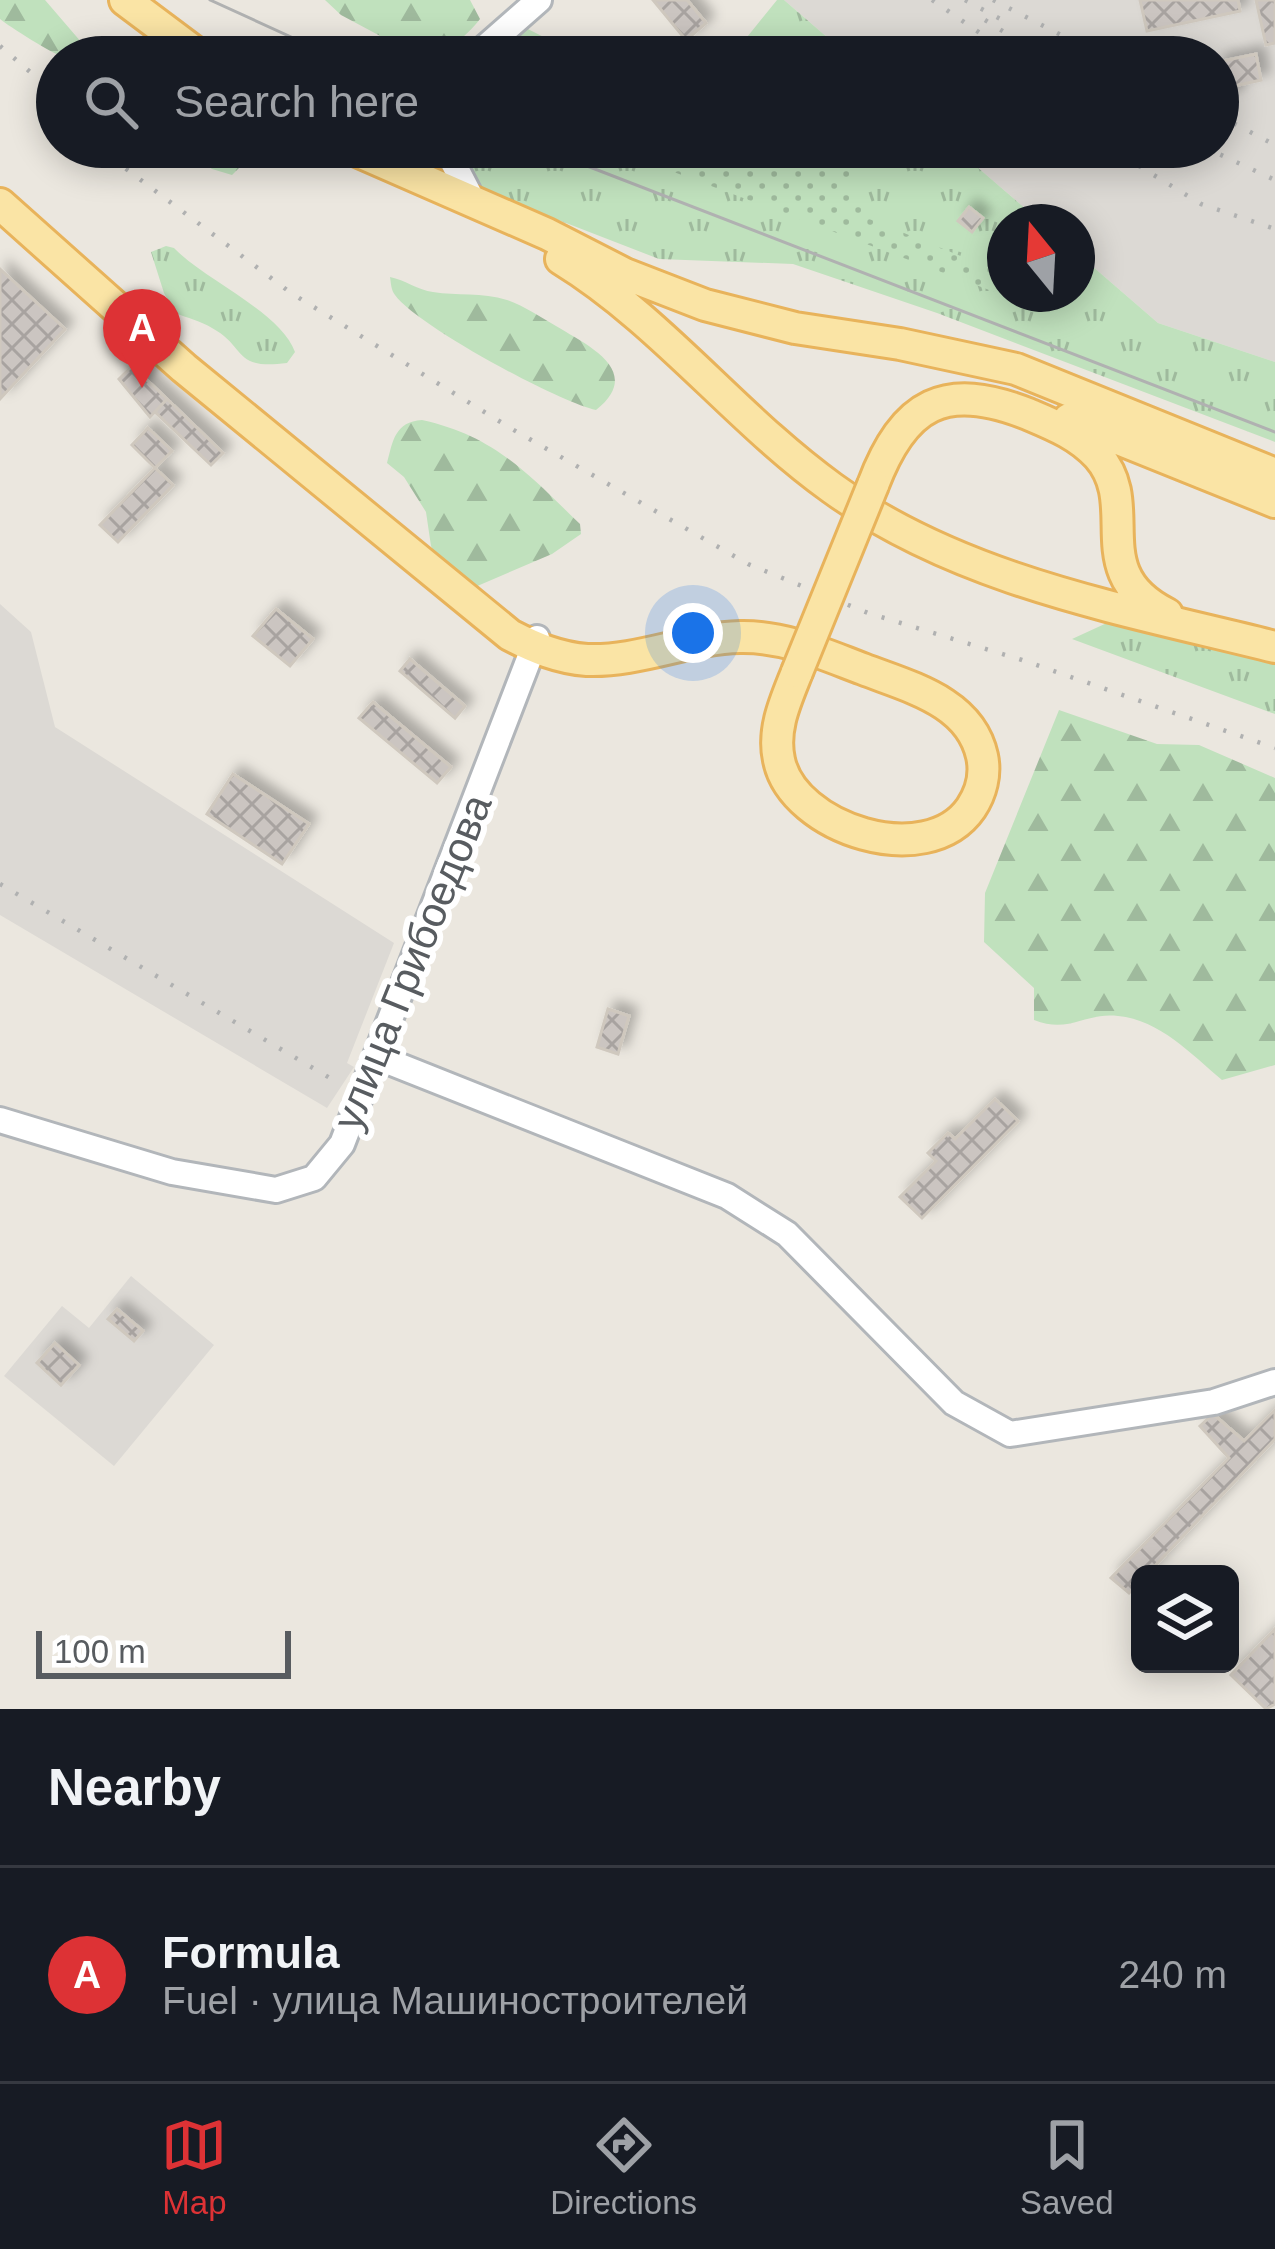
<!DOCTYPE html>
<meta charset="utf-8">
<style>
body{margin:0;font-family:Helvetica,sans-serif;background:#20242c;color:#f1f3f6}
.controls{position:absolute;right:36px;bottom:36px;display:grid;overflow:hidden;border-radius:18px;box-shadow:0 6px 30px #0003}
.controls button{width:108px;height:108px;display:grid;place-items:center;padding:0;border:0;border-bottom:3px solid #363941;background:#171b24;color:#f1f3f6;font:60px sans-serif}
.compass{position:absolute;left:987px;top:204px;width:108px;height:108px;border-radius:50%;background:#171b24;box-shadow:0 6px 30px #0003;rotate:342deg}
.scale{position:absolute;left:36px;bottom:30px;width:255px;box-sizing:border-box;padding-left:12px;border:6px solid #585c60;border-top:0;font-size:33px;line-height:42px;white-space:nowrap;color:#585c60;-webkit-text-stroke:9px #fff;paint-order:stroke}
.you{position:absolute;left:693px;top:633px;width:42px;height:42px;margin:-30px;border:9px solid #fff;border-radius:50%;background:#1a73e8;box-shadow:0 0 0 18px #1a73e833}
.badge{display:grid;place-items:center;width:78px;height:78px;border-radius:50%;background:#dd3235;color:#fff;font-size:39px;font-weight:700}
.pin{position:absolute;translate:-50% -99px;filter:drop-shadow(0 3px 6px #0008)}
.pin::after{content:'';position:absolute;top:63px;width:42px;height:36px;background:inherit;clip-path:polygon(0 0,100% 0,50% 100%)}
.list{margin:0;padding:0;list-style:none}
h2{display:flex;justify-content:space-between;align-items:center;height:156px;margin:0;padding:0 48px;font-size:51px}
h2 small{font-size:39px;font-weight:400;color:#9ea1a6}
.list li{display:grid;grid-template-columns:78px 1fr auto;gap:36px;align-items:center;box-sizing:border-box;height:216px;padding:0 48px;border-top:3px solid #363941}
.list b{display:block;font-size:45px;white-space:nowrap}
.list p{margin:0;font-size:39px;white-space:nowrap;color:#9ea1a6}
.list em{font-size:39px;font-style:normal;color:#9ea1a6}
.icon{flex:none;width:66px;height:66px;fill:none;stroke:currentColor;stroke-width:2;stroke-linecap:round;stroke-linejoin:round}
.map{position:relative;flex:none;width:1275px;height:1709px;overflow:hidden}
.search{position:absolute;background:#171b24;box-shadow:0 6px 30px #0003;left:36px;right:36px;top:36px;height:132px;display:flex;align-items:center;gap:30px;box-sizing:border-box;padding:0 42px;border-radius:66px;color:#9ea1a6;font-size:45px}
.sheet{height:372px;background:#171b24}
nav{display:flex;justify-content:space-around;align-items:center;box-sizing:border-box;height:168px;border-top:3px solid #363941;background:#171b24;font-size:33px;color:#9ea1a6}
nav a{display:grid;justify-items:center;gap:6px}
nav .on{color:#dd3235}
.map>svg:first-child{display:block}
.industrial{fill:#dcd9d4}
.grass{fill:url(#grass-tufts)}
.forest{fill:url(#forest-firs)}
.park{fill:url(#park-dots)}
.building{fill:url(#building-cross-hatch);stroke:#cfc8be;stroke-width:3;filter:url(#shadow)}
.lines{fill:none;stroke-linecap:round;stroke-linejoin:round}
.minor-casing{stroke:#b2b6ba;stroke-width:30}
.major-casing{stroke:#e8b35b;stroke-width:36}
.minor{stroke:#fff;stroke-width:24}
.major{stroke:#fae4a5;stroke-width:30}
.tram{stroke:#b0b1b1;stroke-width:3}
.rail{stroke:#b0b1b1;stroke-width:4.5;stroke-dasharray:3 15;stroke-linecap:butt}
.major-bridge-casing{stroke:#e8b35b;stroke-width:36;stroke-linecap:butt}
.major-bridge{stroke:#fae4a5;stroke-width:30}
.labels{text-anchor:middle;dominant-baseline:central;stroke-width:12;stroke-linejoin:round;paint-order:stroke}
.street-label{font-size:42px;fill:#585c60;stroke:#fff}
</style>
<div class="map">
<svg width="1275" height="1709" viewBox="0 0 1275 1709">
<defs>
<pattern id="grass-tufts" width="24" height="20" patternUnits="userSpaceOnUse" patternTransform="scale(3)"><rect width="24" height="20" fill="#c0e1bd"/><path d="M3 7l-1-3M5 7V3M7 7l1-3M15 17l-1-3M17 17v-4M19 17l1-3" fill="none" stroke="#9fba9d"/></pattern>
<pattern id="forest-firs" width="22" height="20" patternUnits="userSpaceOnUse" patternTransform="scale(3)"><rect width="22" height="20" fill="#c0e1bd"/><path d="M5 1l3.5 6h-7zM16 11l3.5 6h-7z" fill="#9fba9d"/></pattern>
<pattern id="park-dots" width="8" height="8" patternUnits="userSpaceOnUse" patternTransform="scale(3)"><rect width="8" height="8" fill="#c0e1bd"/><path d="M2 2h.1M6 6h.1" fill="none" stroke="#9fba9d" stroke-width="1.8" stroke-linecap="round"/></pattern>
<pattern id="building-cross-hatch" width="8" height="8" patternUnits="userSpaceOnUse" patternTransform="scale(3)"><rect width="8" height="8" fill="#cbc5c1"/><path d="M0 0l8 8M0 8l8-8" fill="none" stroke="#a8a3a0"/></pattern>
<filter id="shadow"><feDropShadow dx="8" dy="-8" stdDeviation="6" flood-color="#0004"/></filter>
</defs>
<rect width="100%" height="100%" fill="#ebe7df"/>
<path class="industrial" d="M784 0H1275V362L1158 323 1077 253V222H1041L954 147H1218V57H850Z
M0 604 31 632 55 727 394 943 347 1063 354 1067 327 1108 0 915Z
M131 1276 214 1345 114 1466 4 1376 62 1306 89 1328Z"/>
<path class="grass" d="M777 0H784L850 57H731Z
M522 26 583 57H485Z
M466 147H954L1041 222H1005V294H1077V253L1158 323 1275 362V442L937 313 793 264 659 259 476 188Z
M166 246 174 248C206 281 281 312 295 352L287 363C232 370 247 347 212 328 201 321 187 318 175 313L164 293 151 252Z
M1109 622 1275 657V714L1072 639Z"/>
<path class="forest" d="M0 0H45L94 57C85 57 71 59 63 57 55 55 8 26 0 19Z
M325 0H470L480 19C464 40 442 55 414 54L341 15Z
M184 147H231L239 168 232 175 212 169Z
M390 277C405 280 418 290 433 292 457 296 482 292 507 300 524 306 540 317 556 326 587 345 645 371 596 410 558 402 416 325 395 295 391 290 391 283 390 277Z
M422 420C495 436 528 474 580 524L581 534 552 554 475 587 440 563 431 546 426 512 404 477 387 463C393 440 395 422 422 420Z
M1059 710 1157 744 1199 745 1275 778V1065L1222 1080C1191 1054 1160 1020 1118 1016 1085 1012 1070 1034 1034 1020V988L984 942 985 893Z"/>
<path class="park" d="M528 39 549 57H485L495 47Z
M607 147H872L851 183 867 218 1005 274V294H1017L1016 300Z"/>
<path class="building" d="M653 0H687L706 23 686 40Z
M1140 0H1238L1240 11 1147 31Z
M1256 0H1275V43L1266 45Z
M1256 54 1261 80 1234 86 1236 95 1218 99V62Z
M1004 147H1030L1019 160Z
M969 207 983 218 972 232 958 221Z
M0 269 65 329 0 399Z
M132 366 167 399 150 417 119 379Z
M167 399 223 453 211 465 155 412Z
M148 428 172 451 155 468 132 445Z
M155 468 173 485 118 542 100 525Z
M276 609 313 639 290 666 253 636Z
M410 659 465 706 455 718 400 671Z
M373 702 451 767 437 783 359 718Z
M233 774 309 824 282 864 207 814Z
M608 1009 629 1016 618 1054 597 1047Z
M995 1099 1018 1121 922 1218 900 1197 936 1161 928 1153 948 1133 955 1139Z
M117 1309 143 1331 134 1341 108 1319Z
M55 1343 79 1365 61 1385 37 1363Z
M1275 1410V1439L1147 1574H1140V1581L1129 1593 1111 1578 1229 1458 1200 1426 1213 1414 1244 1441Z
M1275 1629V1704L1266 1709 1231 1675Z"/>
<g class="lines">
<g class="minor-casing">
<path id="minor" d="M474 57 539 0
M445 147 473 201
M377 1057 727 1196 787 1234 954 1403 1010 1434 1214 1402 1275 1382
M0 1120 172 1172 276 1190 314 1178 342 1144 537 638"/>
</g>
<g class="major-casing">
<path id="major" d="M125 0 201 57
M348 147 547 234 625 274 705 305 795 328 900 344 1016 369 1275 474
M0 204 184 368 510 635C535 648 559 658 587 660 639 662 689 638 740 637 784 636 823 654 863 669 909 687 970 701 982 756 986 774 981 793 971 808 927 872 793 829 779 760 772 729 786 700 797 672
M561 259C662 321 736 419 832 488 961 581 1123 609 1275 647
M1069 419 1275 502
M873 485C904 403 945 381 1028 414 1054 425 1079 435 1098 456 1143 507 1083 572 1167 614"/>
</g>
<use href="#minor" class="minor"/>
<use href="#major" class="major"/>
<path class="tram" d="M210 0 335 57
M538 147 1275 432"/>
<path class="rail" d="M932 0 996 44
M965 0 1006 22
M993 0 1104 57
M985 20 1044 57
M0 46 57 95
M1218 115 1275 145
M97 147 291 293 512 429 748 564 868 613 1022 660 1275 748
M1108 147 1201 204 1275 229
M1204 147 1275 180
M0 884 330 1078"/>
<g class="major-bridge-casing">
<path id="major-bridge" d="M797 672 873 485"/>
</g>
<use href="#major-bridge" class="major-bridge"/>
</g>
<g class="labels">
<g class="street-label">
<text transform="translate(412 962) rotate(-68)">улица Грибоедова</text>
</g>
</g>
</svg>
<div class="controls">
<button><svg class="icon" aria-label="layers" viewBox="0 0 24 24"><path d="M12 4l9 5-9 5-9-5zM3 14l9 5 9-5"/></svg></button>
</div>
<svg class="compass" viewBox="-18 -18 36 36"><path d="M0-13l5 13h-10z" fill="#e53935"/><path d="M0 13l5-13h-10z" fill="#9ea1a6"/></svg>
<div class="scale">100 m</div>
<div class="you"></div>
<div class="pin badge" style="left:142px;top:388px">A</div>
<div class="search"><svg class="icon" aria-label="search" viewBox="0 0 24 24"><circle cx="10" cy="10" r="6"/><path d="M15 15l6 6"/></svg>Search here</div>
</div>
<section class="sheet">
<h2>Nearby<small></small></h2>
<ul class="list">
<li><span class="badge">A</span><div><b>Formula</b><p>Fuel · улица Машиностроителей</p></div><em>240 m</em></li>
</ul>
</section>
<nav>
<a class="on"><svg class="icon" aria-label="map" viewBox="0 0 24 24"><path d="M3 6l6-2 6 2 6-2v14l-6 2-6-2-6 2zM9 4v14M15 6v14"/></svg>Map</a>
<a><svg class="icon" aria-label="directions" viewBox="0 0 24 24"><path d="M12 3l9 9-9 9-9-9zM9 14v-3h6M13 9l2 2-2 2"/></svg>Directions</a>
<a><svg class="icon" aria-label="saved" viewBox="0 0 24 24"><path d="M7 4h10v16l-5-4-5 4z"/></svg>Saved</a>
</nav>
